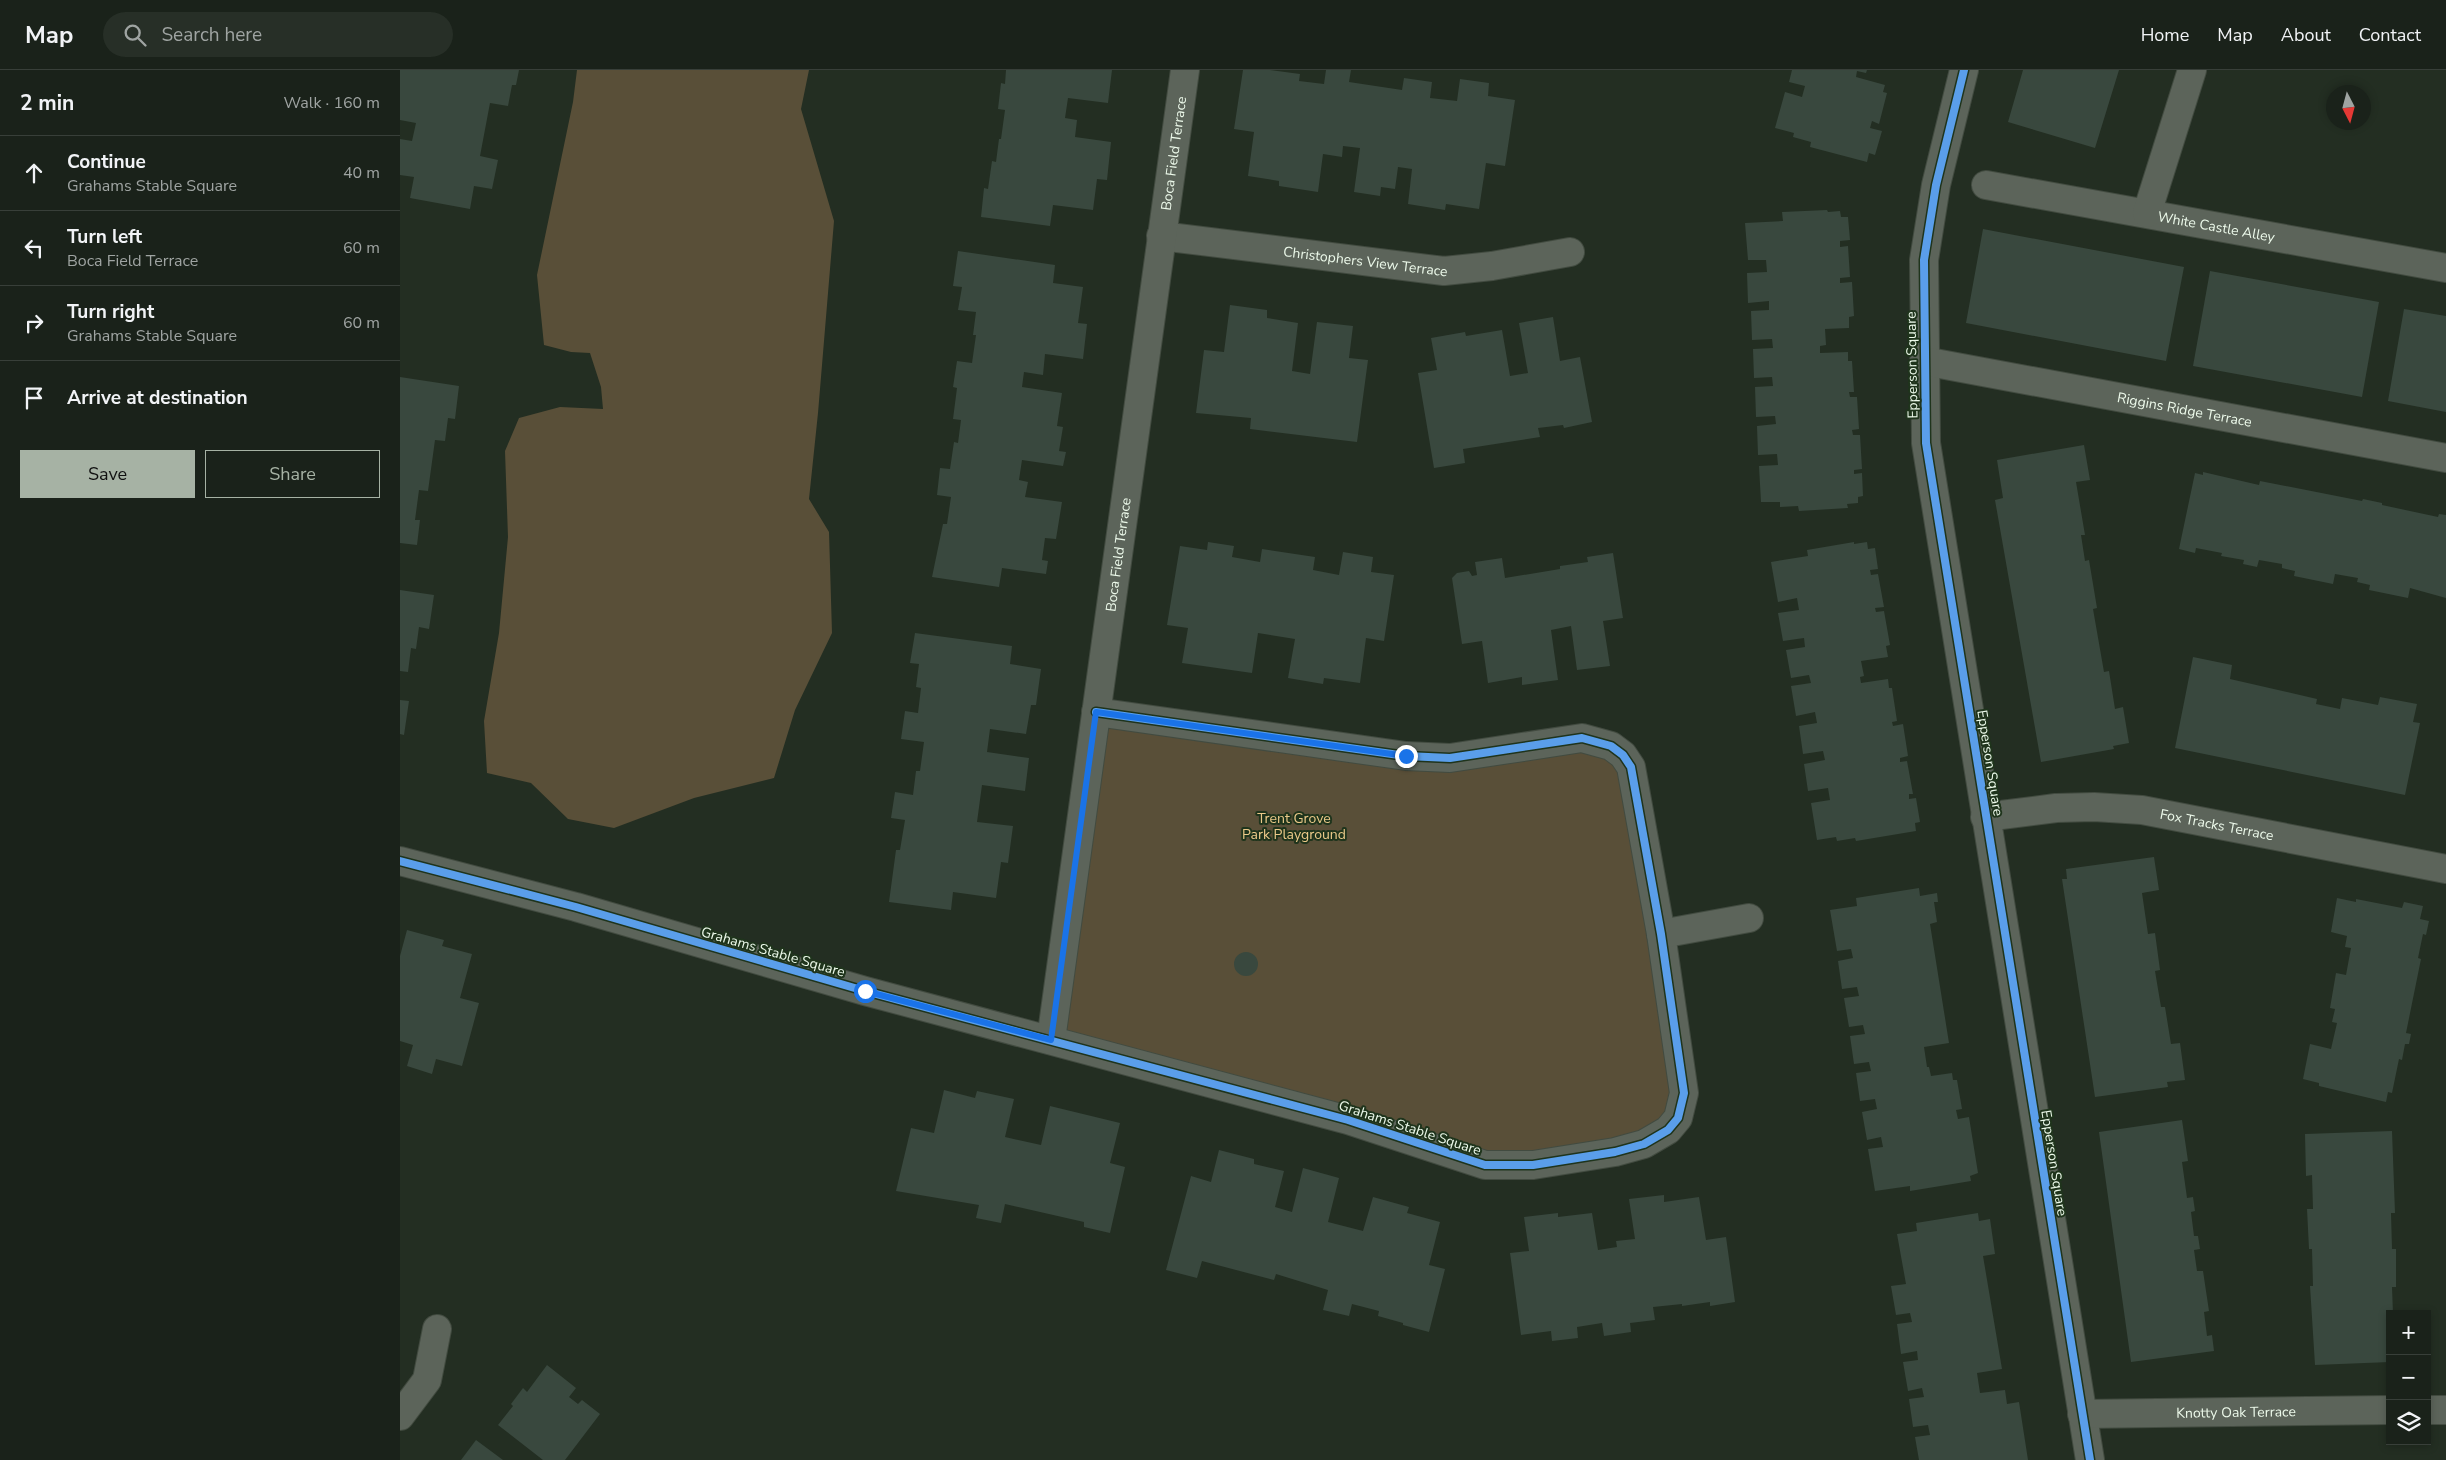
<!DOCTYPE html>
<meta charset="utf-8">
<style>
body{margin:0;font-family:"Nunito Sans",sans-serif;background:#272f27;color:#f1f3f6}
.controls{position:absolute;right:15px;bottom:15px;display:grid;overflow:hidden;border-radius:0px;box-shadow:0 2px 8px #0003}
.controls button{width:45px;height:45px;display:grid;place-items:center;padding:0;border:0;border-bottom:1px solid #383f39;background:#1a221a;color:#f1f3f6;font:25px sans-serif}
.compass{position:absolute;left:1926px;top:15px;width:45px;height:45px;border-radius:50%;background:#1a221a;box-shadow:0 2px 8px #0003;rotate:174deg}
.stop{position:absolute;width:15px;height:15px;margin:-11px;border:4px solid #1a73e8;border-radius:50%;background:#fff}
.stop.end{background:#1a73e8;border-color:#fff;box-shadow:0 1px 5px #0008}
.list{margin:0;padding:0;list-style:none}
h2{display:flex;justify-content:space-between;align-items:center;height:65px;margin:0;padding:0 20px;font-size:21px}
h2 small{font-size:16px;font-weight:400;color:#9fa4a2}
.list li{display:grid;grid-template-columns:32px 1fr auto;gap:15px;align-items:center;box-sizing:border-box;height:75px;padding:0 20px;border-top:1px solid #383f39}
.list b{display:block;font-size:19px;white-space:nowrap}
.list p{margin:0;font-size:16px;white-space:nowrap;color:#9fa4a2}
.list em{font-size:16px;font-style:normal;color:#9fa4a2}
.actions{display:flex;gap:10px;padding:15px 20px}
.actions a{flex:1;padding:11px 0;border:1px solid #a6b2a4;border-radius:0px;text-align:center;font-size:18px;color:#a6b2a4}
.actions .main{background:#a6b2a4;color:#111}
.icon{flex:none;width:28px;height:28px;fill:none;stroke:currentColor;stroke-width:2;stroke-linecap:round;stroke-linejoin:round}
.map{position:relative;flex:none;width:2046px;height:1390px;overflow:hidden}
header{display:flex;align-items:center;gap:30px;box-sizing:border-box;height:70px;padding:0 25px;background:#1a221a;border-bottom:1px solid #383f39}
header strong{font-size:24px}
nav{display:flex;gap:28px;margin-inline-start:auto;font-size:18px}
.search{width:350px;height:45px;background:#272f27;display:flex;align-items:center;gap:12px;box-sizing:border-box;padding:0 18px;border-radius:28px;color:#9fa4a2;font-size:19px}
main{display:flex}
aside{flex:1;background:#1a221a}
.map>svg:first-child{display:block}
.green{fill:#594f38}
.building{fill:#39483e}
.lines{fill:none;stroke-linecap:round;stroke-linejoin:round}
.minor-casing{stroke:#424b40;stroke-width:30}
.minor{stroke:#5c645a;stroke-width:28}
.cycleway-casing{stroke:#1f341c;stroke-width:11}
.cycleway{stroke:#5a9eea;stroke-width:8}
.route{stroke:#1a73e8;stroke-width:6}
.labels{text-anchor:middle;dominant-baseline:central;stroke-width:4;stroke-linejoin:round;paint-order:stroke}
.street-label{font-size:14px;fill:#ecf9ea;stroke:#1f341c}
.park-label{font-size:14px;fill:#ebc989;stroke:#1f341c}
</style>
<header>
<strong>Map</strong>
<div class="search"><svg class="icon" aria-label="search" viewBox="0 0 24 24"><circle cx="10" cy="10" r="6"/><path d="M15 15l6 6"/></svg>Search here</div>
<nav><a>Home</a><a>Map</a><a>About</a><a>Contact</a></nav>
</header>
<main>
<aside>
<h2>2 min<small>Walk · 160 m</small></h2>
<ul class="list">
<li><svg class="icon" aria-label="ahead" viewBox="0 0 24 24"><path d="M12 20V5M6 11l6-6 6 6"/></svg><div><b>Continue</b><p>Grahams Stable Square</p></div><em>40 m</em></li>
<li><svg class="icon" aria-label="left" viewBox="0 0 24 24"><path d="M17 20v-9H6M10 6l-5 5 5 5"/></svg><div><b>Turn left</b><p>Boca Field Terrace</p></div><em>60 m</em></li>
<li><svg class="icon" aria-label="right" viewBox="0 0 24 24"><path d="M7 20v-9h11M14 6l5 5-5 5"/></svg><div><b>Turn right</b><p>Grahams Stable Square</p></div><em>60 m</em></li>
<li><svg class="icon" aria-label="arrive" viewBox="0 0 24 24"><path d="M6 21V4h12l-3 4 3 4H6"/></svg><div><b>Arrive at destination</b></div></li>
</ul>
<div class="actions"><a class="main">Save</a><a>Share</a></div>
</aside>
<div class="map">
<svg width="2046" height="1390" viewBox="0 0 2046 1390">
<rect width="100%" height="100%" fill="#232e22"/>
<path class="green" d="M177 0H409L401 39 434 151 418 343 409 429 429 462 432 563 395 640 374 708 294 728 214 758 168 749 131 713 87 703 84 651 99 563 108 467 105 381 119 348 160 337 203 339 201 317 190 283 171 282 144 275 137 205 173 32Z
M696 642 1006 686 1182 668 1223 685 1284 1023 1268 1060 1133 1095 651 970Z"/>
<path class="building" d="M0 0H119L116 15H112L108 36 90 33 80 86 98 90 92 119 74 116 70 139 10 128 14 107 0 105V69L12 71 16 53 0 50Z
M606 0H712L708 33 668 28 665 48 677 50 675 67 711 72 707 110 697 109 693 140 653 135 650 156 581 147 584 118 588 119 592 91 596 92 599 69H601L605 40 598 39 601 13 605 14Z
M843 0H870L900 4 899 11 924 14 926 0H951L949 12 1002 20 1004 8 1032 12 1030 28 1057 31 1060 9 1089 13 1088 26 1115 30 1105 96 1086 93 1079 139 1046 134 1045 140 1008 134 1012 99 998 97 995 119 981 117 980 126 954 122 960 78 943 76 942 87 923 84 918 122 879 116V111L848 106 854 62 834 59Z
M1392 0H1467L1466 3 1457 1 1456 7 1485 15 1483 22 1487 23 1479 54 1472 51 1470 58 1482 61 1475 85 1469 83 1467 92 1410 77 1411 72 1393 67 1394 63 1375 58 1385 22 1402 27 1405 16 1389 12Z
M1623 0H1719L1695 78 1608 52Z
M1427 140 1428 142 1440 141 1441 147H1448L1450 170 1440 171V177L1448 176 1450 207 1440 208V213L1452 212 1454 246 1449 247V258L1425 259 1426 275 1420 276V283L1448 282V291H1452L1454 322H1449L1450 327H1457L1459 359 1452 360 1453 365H1460L1462 399 1454 400V404L1462 403 1463 426 1458 427V433L1447 434 1448 438 1399 441 1398 436 1380 437V432H1361L1359 396 1378 395 1377 384 1358 385 1357 356 1376 354 1375 346 1356 347 1355 317 1373 316 1372 307 1354 308 1353 279 1373 278 1372 269 1352 270 1351 241 1369 240V231L1348 233 1347 203 1367 202 1366 190H1348L1345 153 1383 151 1382 142Z
M1583 159 1784 197 1766 291 1566 253Z
M558 181 655 195 653 213 683 217 678 253 687 254 683 289 645 284 643 305 624 302 622 317 662 323 657 356 663 357 659 381 666 382 663 396 622 390 619 410 628 412 625 427 662 432 656 469 645 468 642 490 648 491 646 504 602 498 599 517 532 507 543 454H547L551 427 537 425 540 398 550 399 554 372 558 373 561 350 553 349 557 318 553 317 557 291 572 293 576 265H573L576 242 558 240 562 217 553 216Z
M1810 201 1979 232 1962 327 1793 296Z
M830 235 867 240V248L898 253 892 301 910 304 917 252 953 256 949 288 968 290 957 372 850 359 851 348 796 343 804 280 824 282Z
M2004 239 2046 246V342L1988 331Z
M1153 247 1160 291 1180 287 1192 352 1164 358 1163 355 1138 358 1140 367 1063 379 1065 393 1034 398 1018 303 1037 300 1031 268 1065 262 1066 266 1102 260 1110 306 1128 303 1119 253Z
M0 307 59 316 55 349 48 348 45 371 35 370 28 421 19 420 15 450H20L17 475 0 473Z
M1684 375 1690 410 1676 412 1685 465H1681L1685 491 1689 490 1697 538 1693 539 1704 602 1709 601 1715 639 1723 637 1729 673 1713 676 1714 679 1641 692 1595 430 1603 428 1597 390Z
M1803 402 1859 415 1860 411 1962 431 1963 429 1982 433V435L2038 447 2039 444 2046 445V528L2010 518 2008 528 1969 520 1970 515 1957 512 1958 508 1935 504 1933 514 1894 506 1895 501 1882 498V494L1859 490 1857 497 1843 494 1844 490 1821 486 1822 483 1796 478 1795 483 1779 479 1795 403 1803 405Z
M808 472 834 476 832 487 860 492 862 479 915 487 913 500 939 505 943 482 973 487 971 502 994 505 984 571 966 568 960 613 924 608 923 614 888 608 895 569 858 563 852 603 782 593 788 558 767 555 780 476 807 480Z
M1454 472V474L1467 472 1468 479 1475 478 1478 499 1470 500 1471 505 1478 504 1484 537 1475 538 1476 542 1484 541 1490 575 1486 576 1488 587 1461 591 1464 606 1460 607 1461 613 1488 609 1489 618H1492L1497 651 1492 652 1493 656 1503 654 1508 686 1500 688V692L1507 691 1513 724H1509V729L1516 728 1520 752 1515 753 1516 761 1456 771 1455 768 1437 771 1436 767 1417 770 1411 733 1430 730 1428 718 1408 721 1404 694 1425 690 1423 681 1403 684 1399 656 1417 653 1415 642 1396 646 1391 616 1411 613 1409 605 1391 608 1386 580 1405 577 1404 568 1383 571 1378 543 1399 540 1397 528 1378 532 1371 492 1408 486 1407 480Z
M1213 483 1223 548 1203 551 1210 596 1177 600 1171 556 1151 560 1158 610 1122 615V607L1088 613 1082 571 1062 574 1052 508 1057 503 1069 501 1072 506 1077 505 1075 492 1102 488 1105 508 1160 499V496L1188 492 1187 487Z
M0 520 34 525 29 559 19 557 16 579 11 578 8 602 0 601Z
M515 563 612 576 610 594 641 599 636 635H631L626 664 590 659 587 682 629 688 625 721 582 715 577 752 613 756 608 793 601 792 596 828 553 822 551 840 489 832 496 780H500L505 750 491 748 495 722 513 725 516 701H520L524 672 501 669 505 641 518 643 521 618 516 617 519 594 510 593Z
M1793 587 1832 595 1830 609 1917 629 1916 634 1940 639 1942 628 1978 635 1980 627 2017 634 2013 652 2020 653 2005 725 1775 678Z
M0 630 9 631 4 665 0 664Z
M1754 787 1759 820 1742 823 1748 864 1755 863 1760 900 1755 901 1761 937H1765L1771 974 1780 973 1785 1010 1767 1012 1768 1017 1695 1027 1662 809H1667L1666 799Z
M1519 818 1520 826 1537 823 1538 832H1534L1537 852 1530 854 1549 973 1524 977 1527 997H1529L1531 1006 1552 1003 1553 1010H1557L1562 1039 1556 1040 1558 1049 1569 1047 1578 1103 1570 1106 1571 1111 1510 1121V1116L1475 1121 1468 1079 1483 1077 1481 1067 1467 1070 1462 1042 1477 1039 1475 1029 1460 1031 1456 1003 1471 1001 1469 992 1454 994 1450 966 1465 964 1463 955 1449 957 1444 928 1459 926 1457 917 1442 919 1438 891 1453 888 1451 879 1437 881 1430 840 1457 836 1456 828Z
M1937 828 1956 832V829L2002 838 2004 832 2023 836 2020 849 2029 851 2026 865 2023 864 2018 888 2021 889 2006 963 2011 964 2009 974H2005L2002 990 1999 989 1992 1023 1988 1022 1986 1032 1919 1016V1013L1903 1009 1910 974 1931 979 1937 953 1932 952 1935 939 1930 938 1936 903 1946 905 1951 878 1945 877 1947 866 1931 862Z
M7 860 44 870 42 876 72 884 60 928 79 933 62 996 36 989 32 1004 7 996 13 975 0 971V886Z
M834 894a12 12 0 1 1 24 0a12 12 0 1 1-24 0Z
M544 1020 575 1028 577 1021 614 1029 605 1067 641 1075 650 1036 720 1053 710 1093 725 1097 710 1163 684 1157V1152L605 1134 601 1153 576 1148 579 1135 496 1121 511 1058 534 1063Z
M1782 1050 1788 1091 1782 1092 1787 1128 1793 1127 1795 1141 1791 1142 1794 1166H1798L1800 1179 1794 1180 1797 1201H1803L1809 1241 1804 1242 1807 1266 1812 1265 1814 1281 1731 1292 1699 1062Z
M1992 1061 1995 1143H1991L1992 1179H1996V1217H1992L1993 1244H1990V1292L1915 1295 1910 1216H1913L1912 1179H1909L1907 1139H1913L1912 1105 1906 1106 1905 1064Z
M819 1080 854 1089V1094L884 1101 875 1137 892 1142 903 1098 939 1108 928 1152 963 1161 973 1127 1009 1137 1007 1143 1040 1152 1029 1195 1045 1199 1029 1262 1003 1255V1253L978 1246 979 1241 952 1234 949 1246 923 1240 928 1220 876 1204 874 1210 802 1191 797 1208 766 1200 791 1106 811 1112Z
M1264 1125V1132L1299 1127 1306 1170 1326 1167 1335 1232 1310 1236V1232L1282 1236V1234L1253 1237 1255 1250 1230 1253 1231 1262 1204 1266 1202 1253 1177 1257 1178 1268 1152 1271 1151 1261 1121 1265 1110 1183 1129 1181 1124 1147 1158 1143V1147L1192 1143 1198 1180 1217 1177 1216 1171 1235 1169 1229 1129Z
M1578 1143 1579 1151 1590 1149 1595 1184 1583 1186 1602 1299 1577 1303 1580 1323 1605 1320 1607 1334 1619 1332 1628 1390H1519L1515 1367 1530 1365 1528 1355 1513 1357 1509 1329 1524 1327 1522 1318 1508 1321 1503 1292 1518 1290 1517 1281 1501 1284 1497 1254 1512 1252 1510 1243 1496 1245 1491 1216 1506 1214 1497 1164 1517 1161 1516 1153Z
M147 1295 176 1318 169 1327 178 1334 182 1330 200 1344 165 1390H143L98 1355 113 1336 111 1334 123 1318 127 1322Z
M76 1370 103 1390H61Z"/>
<g class="lines">
<g class="minor-casing">
<g id="minor">
<path d="M1564 0 1536 115 1524 190 1526 373 1690 1390"/>
<path id="s1" d="M1586 115 2046 198"/>
<path d="M1747 143 1792 0"/>
<path id="s2" d="M761 166 1044 201 1092 196 1170 182"/>
<path id="s3" d="M1524 291 2046 388"/>
<path id="s4" d="M1585 747 1656 738 1694 737 1742 740 2046 799"/>
<path d="M0 791 176 837 465 921 948 1050 1085 1095H1133L1215 1082 1244 1074 1268 1060 1278 1048 1284 1023 1261 864 1231 697 1223 685 1211 676 1182 668 1050 688 1006 686 696 642"/>
<path d="M1261 864 1349 848"/>
<path id="s5" d="M651 970 785 0"/>
<path d="M2027 1340H2046"/>
<path id="s6" d="M1682 1344 1990 1340"/>
<path d="M0 1346 27 1310 37 1259"/>
</g>
</g>
<use href="#minor" class="minor"/>
<g class="cycleway-casing">
<path id="cycleway" d="M1564 0 1536 115 1524 190 1526 373 1690 1390
M0 791 176 837 465 921 948 1050 1085 1095H1133L1215 1082 1244 1074 1268 1060 1278 1048 1284 1023 1261 864 1231 697 1223 685 1211 676 1182 668 1050 688 1006 686 696 642"/>
</g>
<use href="#cycleway" class="cycleway"/>
</g>
<g class="lines">
<path class="route" d="M465 921 651 970 696 642 1006 686"/>
</g>
<g class="labels">
<g class="street-label">
<text stroke="none"><textPath href="#s5" startOffset="895">Boca Field Terrace</textPath></text>
<text stroke="none"><textPath href="#s1" startOffset="234">White Castle Alley</textPath></text>
<text stroke="none"><textPath href="#s2" startOffset="206">Christophers View Terrace</textPath></text>
<text transform="translate(1512 295) rotate(-91)">Epperson Square</text>
<text stroke="none"><textPath href="#s3" startOffset="265">Riggins Ridge Terrace</textPath></text>
<text stroke="none"><textPath href="#s5" startOffset="490">Boca Field Terrace</textPath></text>
<text transform="translate(1590 693) rotate(81)">Epperson Square</text>
<text stroke="none"><textPath href="#s4" startOffset="234">Fox Tracks Terrace</textPath></text>
<text transform="translate(373 882) rotate(16)">Grahams Stable Square</text>
<text transform="translate(1010 1058) rotate(18)">Grahams Stable Square</text>
<text transform="translate(1654 1093) rotate(81)">Epperson Square</text>
<text stroke="none"><textPath href="#s6" startOffset="154">Knotty Oak Terrace</textPath></text>
</g>
<g class="park-label">
<text x="894" y="748">Trent Grove<tspan x="894" dy="16">Park Playground</tspan></text>
</g>
</g>
</svg>
<div class="controls">
<button>+</button>
<button>−</button>
<button><svg class="icon" aria-label="layers" viewBox="0 0 24 24"><path d="M12 4l9 5-9 5-9-5zM3 14l9 5 9-5"/></svg></button>
</div>
<svg class="compass" viewBox="-18 -18 36 36"><path d="M0-13l5 13h-10z" fill="#e53935"/><path d="M0 13l5-13h-10z" fill="#9fa4a2"/></svg>
<div class="stop" style="left:465px;top:921px"></div>
<div class="stop end" style="left:1006px;top:686px"></div>
</div>
</main>
